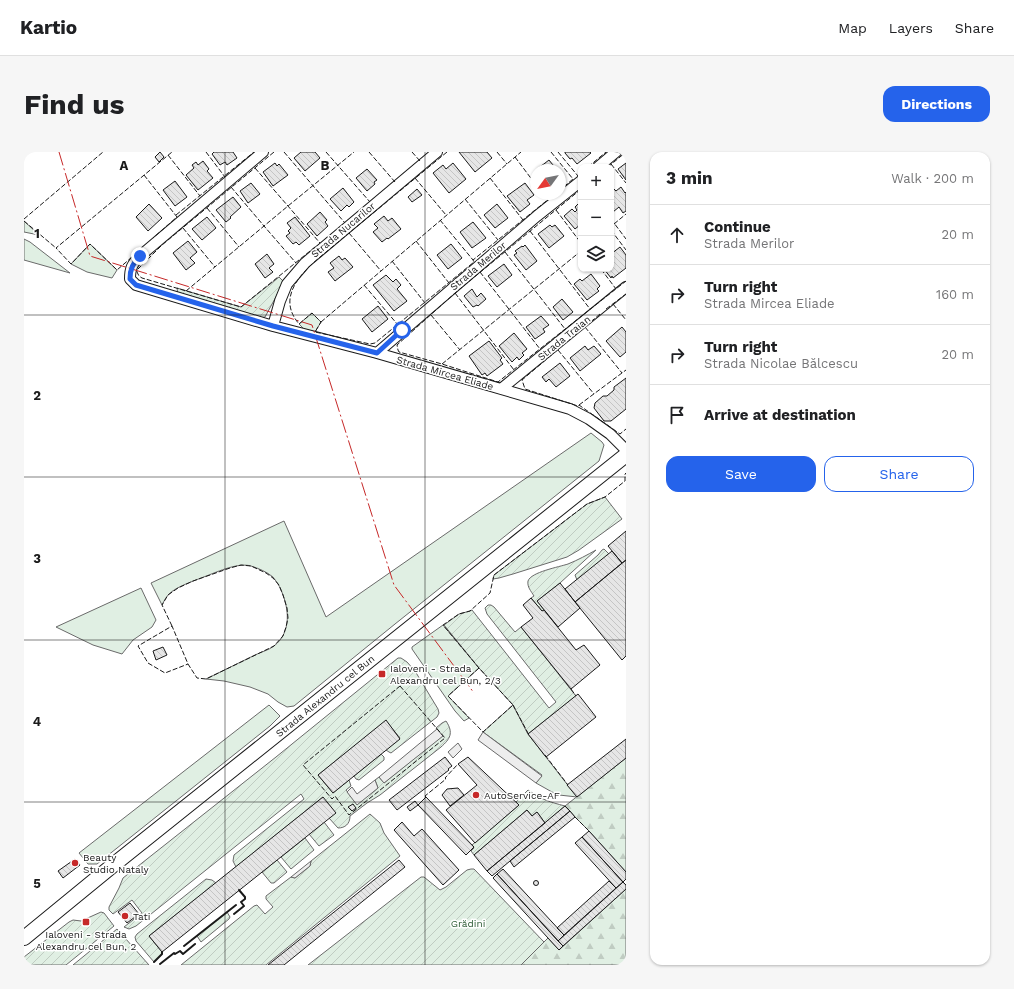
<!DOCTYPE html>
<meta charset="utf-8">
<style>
body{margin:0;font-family:"Work Sans",sans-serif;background:#f6f6f6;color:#202124}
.controls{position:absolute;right:12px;top:12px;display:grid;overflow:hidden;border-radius:8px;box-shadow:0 1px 3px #0004}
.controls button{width:36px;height:36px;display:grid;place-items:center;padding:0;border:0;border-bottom:1px solid #e0e0e0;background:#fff;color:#202124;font:20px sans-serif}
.compass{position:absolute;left:506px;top:12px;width:36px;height:36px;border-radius:50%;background:#fff;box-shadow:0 1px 3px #0004;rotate:237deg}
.stop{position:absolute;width:12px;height:12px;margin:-9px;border:3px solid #2563eb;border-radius:50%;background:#fff}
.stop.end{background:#2563eb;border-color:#fff;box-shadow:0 1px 4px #0008}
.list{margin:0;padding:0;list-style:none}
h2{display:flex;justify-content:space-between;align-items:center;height:52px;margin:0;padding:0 16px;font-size:17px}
h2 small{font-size:13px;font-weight:400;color:#757577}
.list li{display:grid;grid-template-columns:26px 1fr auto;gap:12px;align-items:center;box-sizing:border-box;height:60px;padding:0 16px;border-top:1px solid #e0e0e0}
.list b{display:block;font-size:15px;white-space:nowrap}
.list p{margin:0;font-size:13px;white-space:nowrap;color:#757577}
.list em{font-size:13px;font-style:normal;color:#757577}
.actions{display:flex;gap:8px;padding:12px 16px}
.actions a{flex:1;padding:9px 0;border:1px solid #2563eb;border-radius:12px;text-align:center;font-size:14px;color:#2563eb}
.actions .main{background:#2563eb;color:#fff}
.icon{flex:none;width:22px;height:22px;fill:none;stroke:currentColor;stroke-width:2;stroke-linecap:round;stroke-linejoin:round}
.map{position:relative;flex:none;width:602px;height:813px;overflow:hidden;border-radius:12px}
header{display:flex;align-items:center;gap:24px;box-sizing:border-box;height:56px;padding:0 20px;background:#fff;border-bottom:1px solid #e0e0e0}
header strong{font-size:19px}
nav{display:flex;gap:22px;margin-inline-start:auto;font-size:14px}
.intro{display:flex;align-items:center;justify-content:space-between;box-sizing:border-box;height:96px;padding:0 24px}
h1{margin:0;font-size:28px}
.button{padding:10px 18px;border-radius:12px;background:#2563eb;color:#fff;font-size:14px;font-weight:700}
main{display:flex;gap:24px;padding:0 24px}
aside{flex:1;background:#fff;border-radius:12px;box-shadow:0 1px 3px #0004}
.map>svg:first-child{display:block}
.grass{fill:#e0efe3;stroke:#6a6a6a}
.forest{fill:url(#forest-firs);stroke:#6a6a6a}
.garden{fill:url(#garden-furrows);stroke:#6a6a6a}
.parking{fill:#ededed;stroke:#6a6a6a}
.building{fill:url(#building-back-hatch);stroke:#1a1a1a}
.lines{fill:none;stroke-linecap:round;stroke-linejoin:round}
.street-casing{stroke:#1a1a1a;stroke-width:12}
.secondary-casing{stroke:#1a1a1a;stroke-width:16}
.street{stroke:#fff;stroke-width:10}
.secondary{stroke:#fff;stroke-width:14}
.fence{stroke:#1a1a1a;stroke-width:1;stroke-dasharray:5 2;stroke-linecap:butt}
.wall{stroke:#1a1a1a;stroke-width:2}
.power{stroke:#c62828;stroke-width:1;stroke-dasharray:14 3 2 3;stroke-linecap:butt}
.route{stroke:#2563eb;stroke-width:5}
.grid{fill:none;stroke:#1a1a1a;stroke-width:1;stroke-opacity:0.55}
.poi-dot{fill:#c62828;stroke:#fff;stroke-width:1.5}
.labels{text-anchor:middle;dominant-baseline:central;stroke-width:3;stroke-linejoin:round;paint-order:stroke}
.street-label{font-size:10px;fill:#1a1a1a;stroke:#fff}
.poi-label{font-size:10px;fill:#1a1a1a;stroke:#fff;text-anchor:start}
.park-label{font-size:10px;fill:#2b5a34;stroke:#fff}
.grid-label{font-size:13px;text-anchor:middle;font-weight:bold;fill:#1a1a1a;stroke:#fff;stroke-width:3;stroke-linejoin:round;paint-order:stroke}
</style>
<header>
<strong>Kartio</strong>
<nav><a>Map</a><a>Layers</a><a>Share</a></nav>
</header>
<div class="intro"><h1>Find us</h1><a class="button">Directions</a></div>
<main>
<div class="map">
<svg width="602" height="813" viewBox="0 0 602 813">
<defs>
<pattern id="forest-firs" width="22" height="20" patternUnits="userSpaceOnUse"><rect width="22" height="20" fill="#e0efe3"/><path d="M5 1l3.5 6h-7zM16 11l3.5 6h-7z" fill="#c0ccc2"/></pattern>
<pattern id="garden-furrows" width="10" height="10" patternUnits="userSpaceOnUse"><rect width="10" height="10" fill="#e0efe3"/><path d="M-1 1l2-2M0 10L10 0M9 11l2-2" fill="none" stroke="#c0ccc2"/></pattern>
<pattern id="building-back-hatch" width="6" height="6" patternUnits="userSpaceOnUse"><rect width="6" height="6" fill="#e6e6e6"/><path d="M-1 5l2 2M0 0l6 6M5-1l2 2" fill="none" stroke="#c5c5c5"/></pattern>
</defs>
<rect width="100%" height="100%" fill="#fff"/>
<path class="grass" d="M0 69 15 83 0 80Z
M0 87 6 90 46 121 0 108Z
M66 92 93 118 88 126 63 120 47 112Z
M288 161 297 170 291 180 280 177 275 172Z
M567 281 578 290 580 293 575 309 371 472 270 554 263 555 254 550 244 542 226 535 200 529 182 527C198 519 215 511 231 503 237 500 245 498 250 494 268 480 265 456 257 438 255 433 252 429 249 425 243 420 234 416 227 414 213 410 191 421 177 426 167 430 152 435 145 442 142 445 140 449 138 453L127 431 260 369 302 465Z
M117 436 132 468 128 475 109 488 98 502 69 493 32 475Z
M419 473 455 516 424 544 445 566 440 569 431 559 388 497V495Z
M245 553 256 564 246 574 73 712H64L55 701Z
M489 553 504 582 553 645 535 643 528 640 512 631 518 623 459 580Z"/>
<path class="forest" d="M602 606V720L565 679 551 665 541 654Z
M602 737V813H497L524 786 535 798Z"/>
<path class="garden" d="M255 125 260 130 241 165 234 166 154 143 153 136 217 155Z
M581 345 598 367 555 398 543 405 489 422 475 426 469 427 470 423 563 352Z
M580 397 585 402 553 428 551 423 574 403 578 398Z
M572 398 536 431 513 449 520 458 518 459 507 446 510 444C507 439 503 435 504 429 507 420 535 415 544 412 554 408 563 403 572 398Z
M464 453H467L470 455 491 480 497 475 552 544 504 582 489 553 455 516 420 473 435 462 446 459 448 458 525 556 532 550 463 462 461 456Z
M374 506H377L383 510 391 519 414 557 415 561 413 565 367 601 365 600 362 598 376 586 362 569 294 623 309 641 325 628 327 634 322 638 333 652 354 636 351 628 355 625 360 631 418 584 412 576 418 571 422 569C430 581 426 587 417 595L356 643 343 651 326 664C326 672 321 676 314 676L305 666 299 645 212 715 209 709 210 703 280 647 277 642 112 774 105 777 100 775 118 761 108 748 89 762 85 758V755L95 736 99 726 252 605Z
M357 602 360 605V608L335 628 332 627 330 624Z
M504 638C518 648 526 650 541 654L521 671 513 660 508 664 503 658 450 703 447 699 450 696 448 693 495 653 492 650Z
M346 662 356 671 360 681 376 704 242 813H157L230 754 233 753 241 762 249 755 242 747V744L267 725 271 726 286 714 287 709Z
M300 670 310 683 295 694 285 682Z
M281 686 290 698 267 717 257 705Z
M253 708 263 720 250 731H247L238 720Z
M447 717H450L520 790 497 813H284L397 725H400L416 738 422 735 443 718Z
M182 727 188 728 192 731 125 784 138 800V802L130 810 112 789 111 785 113 782Z
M77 760 80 761 90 774 42 813H0V805L45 770 49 768 57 769Z
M203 760 206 765 205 767 177 790 173 784Z
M93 777 125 813H49Z"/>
<path class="parking" d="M413 577 419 584 360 631 355 625Z
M459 580 518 624 512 631 454 588Z
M434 591 438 597 429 606 424 600Z
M351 628 354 636 333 653 323 640 328 635 333 642Z
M287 709 286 714 271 726 267 725Z"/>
<path class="building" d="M136 0 140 5 135 10 131 5Z
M190 0H209L213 6 203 13 201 10 196 13 188 2Z
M277 0H291L296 6 281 19 270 6Z
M435 0H463L468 6 451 20Z
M541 0H566L567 1 553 12 548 6 546 7 541 1Z
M525 8 533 18H512Z
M179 9 185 17 183 19 189 26 174 38 162 23 170 16 168 13 172 10 174 13Z
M251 11 253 14 255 12 264 23 249 34 239 20Z
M429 11 442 27 425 41 409 21 419 13 422 17Z
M602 11V28L594 17Z
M343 17 353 28 350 30 351 32 343 39 332 26Z
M151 29 163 45 151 54 139 38Z
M227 31 236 42 224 51 216 39Z
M501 31 510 43 503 48 506 52 496 60 483 44Z
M597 35 601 41 602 40V59L599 61 595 55 589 60 587 58V37L589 36 592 39Z
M319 36 330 50 325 55 323 53 317 59 306 47Z
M393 37 398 43 388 50 384 45Z
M209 45 217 55 206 65 207 66 202 70 192 58Z
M125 52 138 66 124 79 112 65Z
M473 52 484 66 471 76 460 63Z
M554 52 557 56V72L551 77 540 64 548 57 551 60 553 58 551 55Z
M296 60 303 68 301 70 304 74 293 84 283 72Z
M360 64 364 69 368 66 377 77 364 87 363 86 358 90 349 80 354 76 350 72Z
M183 65 192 76 178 88 168 77Z
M271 65 286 84 275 93 272 90 269 92 262 84 266 81 264 79 267 76 263 71Z
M449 70 462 86 448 96 436 80Z
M526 73 528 75 531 73 540 84 525 96 514 82Z
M164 89 173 100 166 106 171 111 162 118 149 101Z
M427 92 438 106 424 117 413 103Z
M501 93 513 109 502 118 490 103 493 101 491 99 498 94 499 95Z
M596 95 602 103V116L589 126 588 124 587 126 580 117H587V102Z
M243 102 250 112 245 116 249 120 241 126 231 112Z
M315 104 318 108 321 106 329 115 311 129 304 120 310 116 306 111Z
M480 112 488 123 473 135 464 124Z
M567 122 576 134 573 137 575 139 563 148 550 132 556 127 558 129Z
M362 123 369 130 372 127 377 133 373 137 383 149 370 159 349 133Z
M448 137 453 145 457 141 462 147 454 154 453 153 449 155 440 144Z
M538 147 549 160 539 168 529 155Z
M354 154 364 167 348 180 338 167Z
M517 164 525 173 519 177 521 180 511 187 502 175Z
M598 175 602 180V200L596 205 582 189Z
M490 181 503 197 498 201 500 203 495 208 493 205 488 210 475 194Z
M465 189 478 206 476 208 479 212 463 224 461 221 458 223 445 204Z
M561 194 564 198 570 194 577 202 556 219 546 206Z
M536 211 546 224 532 235 525 227 522 230 518 225Z
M602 226V257L587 269H580L570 256 571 251 579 244H583L590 238V235Z
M602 379V408L598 411 584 394Z
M588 399 598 411 551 450 541 437Z
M602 408V504L598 508 551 450Z
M536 431 556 456 534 475 513 449Z
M507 446 518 459 520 458 552 498 560 493 576 513 547 537 497 475 509 466 499 453Z
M139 495 143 503 132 508 129 499Z
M360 519 362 522 357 526 355 523Z
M554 542 572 565 522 605 504 582Z
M362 568 376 587 309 641 294 623Z
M602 587V606L553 645 543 633Z
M421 605 428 614 424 617 425 618 373 658 365 648Z
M444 605 495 653 451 691 422 658 453 633 434 612Z
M434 636 440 643 426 654 418 643 423 637Z
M299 645 312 661 138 800 125 784Z
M402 645 450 695 442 703 394 653Z
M391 649 394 653 386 659 383 655Z
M329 652 332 656 328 659 324 655Z
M541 654 546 659 468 724 463 719Z
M503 658 508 664 513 660 521 671 463 719 450 703Z
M546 659 551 665 490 715 486 709Z
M378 670 390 684 398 677 435 718 419 733 370 678Z
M565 679 602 720V727L599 730 558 685Z
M558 685 599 730 592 736 551 691Z
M51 707 56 713 39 726 34 719Z
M375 708 381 715 260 813H244Z
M479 717 540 783 534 789 473 722Z
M473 722 539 794 535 798 469 726Z
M509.5 731a2.5 2.5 0 1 1 5 0a2.5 2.5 0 1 1-5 0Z
M585 729 592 736 540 783 533 776Z
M599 730 602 733V737L539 794 534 789Z
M106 751 115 762 103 771 94 760Z
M64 767 65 769 60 773 58 771Z"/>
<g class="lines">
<g class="street-casing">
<path id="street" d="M239 0 116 104C108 112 106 116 106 127L112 133 249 174 353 201 546 257 565 267 586 282 602 298
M574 15 592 0
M249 174 256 149 263 132 281 111 413 0
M353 201 513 64 557 29
M477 237 602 135"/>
</g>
<g class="secondary-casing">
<path id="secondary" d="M0 786 88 714 602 303"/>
</g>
<use href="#street" class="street"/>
<use href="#secondary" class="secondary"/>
<path class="fence" d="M182 0 201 25
M250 0 138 93 113 118V120L115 124 118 126 217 155 291 95
M260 0 321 71
M302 0 346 50
M345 0 371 30
M388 0 396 9
M423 0 296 105C275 123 253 146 275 172L288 161 297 170 291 180 346 192 351 191 450 110 449 108 531 42
M473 0 483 12
M527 0 549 27 536 38
M534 0 554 24 557 21
M144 3 176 44
M491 5 512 33
M587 12 602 31
M564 15 582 0
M584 15 602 0
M231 16 296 91
M120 23 153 65 129 86
M391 26 422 63
M466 26 499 68
M207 35 240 74 272 111
M557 39 556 38 431 141 373 193 374 198 375 200 418 212 474 230 602 129
M519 42 524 48
M441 47 474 88
M183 56 215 95
M532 58 557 91
M152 63 230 0
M0 67 79 0
M587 67 602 87
M416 68 449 108
M0 69 32 96
M590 72 602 62
M159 76 191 115
M587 78 602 98
M506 79 566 157
M325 81 357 119
M392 89 425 131
M481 100 541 177
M108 105 93 118 66 92 47 112 32 96 148 0
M368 109 401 151
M577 117 592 137
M456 120 516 197
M340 133 374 173
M162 139 264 54 330 0
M431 141 490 218
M589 152 602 168
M582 157 602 142
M576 162 498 228 501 237 554 254 555 253 596 282 602 277
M407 163 436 198
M297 170 497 0
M561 175 598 221
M534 198 570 242
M418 212 557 99
M555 253 602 218
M148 474 138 453 144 443 154 436 169 429 206 416 217 413 227 414 242 421 249 426 255 433 259 443 263 456 264 466 262 475 259 484 250 494 182 527 173 526 164 512 148 474 114 494 124 511 141 521 164 512
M455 516 424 544 459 580 489 553 455 516 419 473 435 462 446 459 466 441 470 423 563 352 581 345 601 329V322L602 321
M376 534 421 586 325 663 311 644 308 647 279 613Z
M547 537 552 544
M489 553 505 583
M521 603 544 633
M402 645 401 644 422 627 421 626 434 612
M551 665 565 679"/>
<path class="wall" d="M210 762 220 754 217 750 221 747V745L215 738
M160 794 212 753
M130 810 138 802V800
M136 812 150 801 151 802 156 799 159 802 171 792"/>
<path class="power" d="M35 0 66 104 288 173 370 433 450 541"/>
</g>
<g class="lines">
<path class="route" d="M116 104C109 111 106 117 106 127L112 133 249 174 353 201 378 178"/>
</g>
<path class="grid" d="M201 0V813M401 0V813M0 163H602M0 325H602M0 488H602M0 650H602"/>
<g class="poi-dot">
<rect x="354" y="518" width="8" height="8" rx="2"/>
<circle cx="452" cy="643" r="4"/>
<circle cx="51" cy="711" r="4"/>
<circle cx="101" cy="764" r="4"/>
<rect x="58" y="766" width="8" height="8" rx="2"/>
</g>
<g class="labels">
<g class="street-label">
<text transform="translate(319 78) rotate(-40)">Strada Nucarilor</text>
<text transform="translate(454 114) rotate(-40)">Strada Merilor</text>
<text transform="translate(540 186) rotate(-39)">Strada Traian</text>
<text transform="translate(421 221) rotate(16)">Strada Mircea Eliade</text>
<text transform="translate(301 544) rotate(-39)">Strada Alexandru cel Bun</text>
</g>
<g class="poi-label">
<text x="366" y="516">Ialoveni - Strada<tspan x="366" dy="12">Alexandru cel Bun, 2/3</tspan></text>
<text x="460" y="643">AutoService-AF</text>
<text x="59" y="705">Beauty<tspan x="59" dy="12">Studio Nataly</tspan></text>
<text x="109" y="764">Tati</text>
<text x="62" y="782" text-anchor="middle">Ialoveni - Strada<tspan x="62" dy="12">Alexandru cel Bun, 2</tspan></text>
</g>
<g class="park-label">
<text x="444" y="771">Grădini</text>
</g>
</g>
<g class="grid-label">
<text x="100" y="18">A</text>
<text x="301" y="18">B</text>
<text x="13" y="86">1</text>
<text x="13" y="248">2</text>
<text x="13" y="411">3</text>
<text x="13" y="574">4</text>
<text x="13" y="736">5</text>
</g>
</svg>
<div class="controls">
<button>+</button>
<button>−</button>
<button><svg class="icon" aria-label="layers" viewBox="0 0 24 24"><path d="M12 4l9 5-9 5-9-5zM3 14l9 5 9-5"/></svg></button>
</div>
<svg class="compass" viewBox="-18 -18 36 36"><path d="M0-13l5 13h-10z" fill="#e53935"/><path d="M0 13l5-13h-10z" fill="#757577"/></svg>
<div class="stop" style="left:378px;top:178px"></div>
<div class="stop end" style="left:116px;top:104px"></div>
</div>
<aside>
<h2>3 min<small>Walk · 200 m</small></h2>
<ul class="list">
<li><svg class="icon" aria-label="ahead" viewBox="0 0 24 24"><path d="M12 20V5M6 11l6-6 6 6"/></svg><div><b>Continue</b><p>Strada Merilor</p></div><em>20 m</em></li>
<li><svg class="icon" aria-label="right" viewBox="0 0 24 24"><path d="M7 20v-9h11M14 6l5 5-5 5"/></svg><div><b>Turn right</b><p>Strada Mircea Eliade</p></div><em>160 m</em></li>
<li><svg class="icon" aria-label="right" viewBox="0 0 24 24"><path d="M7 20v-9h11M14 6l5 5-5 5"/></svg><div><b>Turn right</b><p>Strada Nicolae Bălcescu</p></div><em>20 m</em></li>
<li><svg class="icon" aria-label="arrive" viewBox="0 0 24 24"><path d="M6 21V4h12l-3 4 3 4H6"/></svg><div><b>Arrive at destination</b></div></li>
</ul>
<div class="actions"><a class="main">Save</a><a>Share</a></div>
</aside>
</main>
